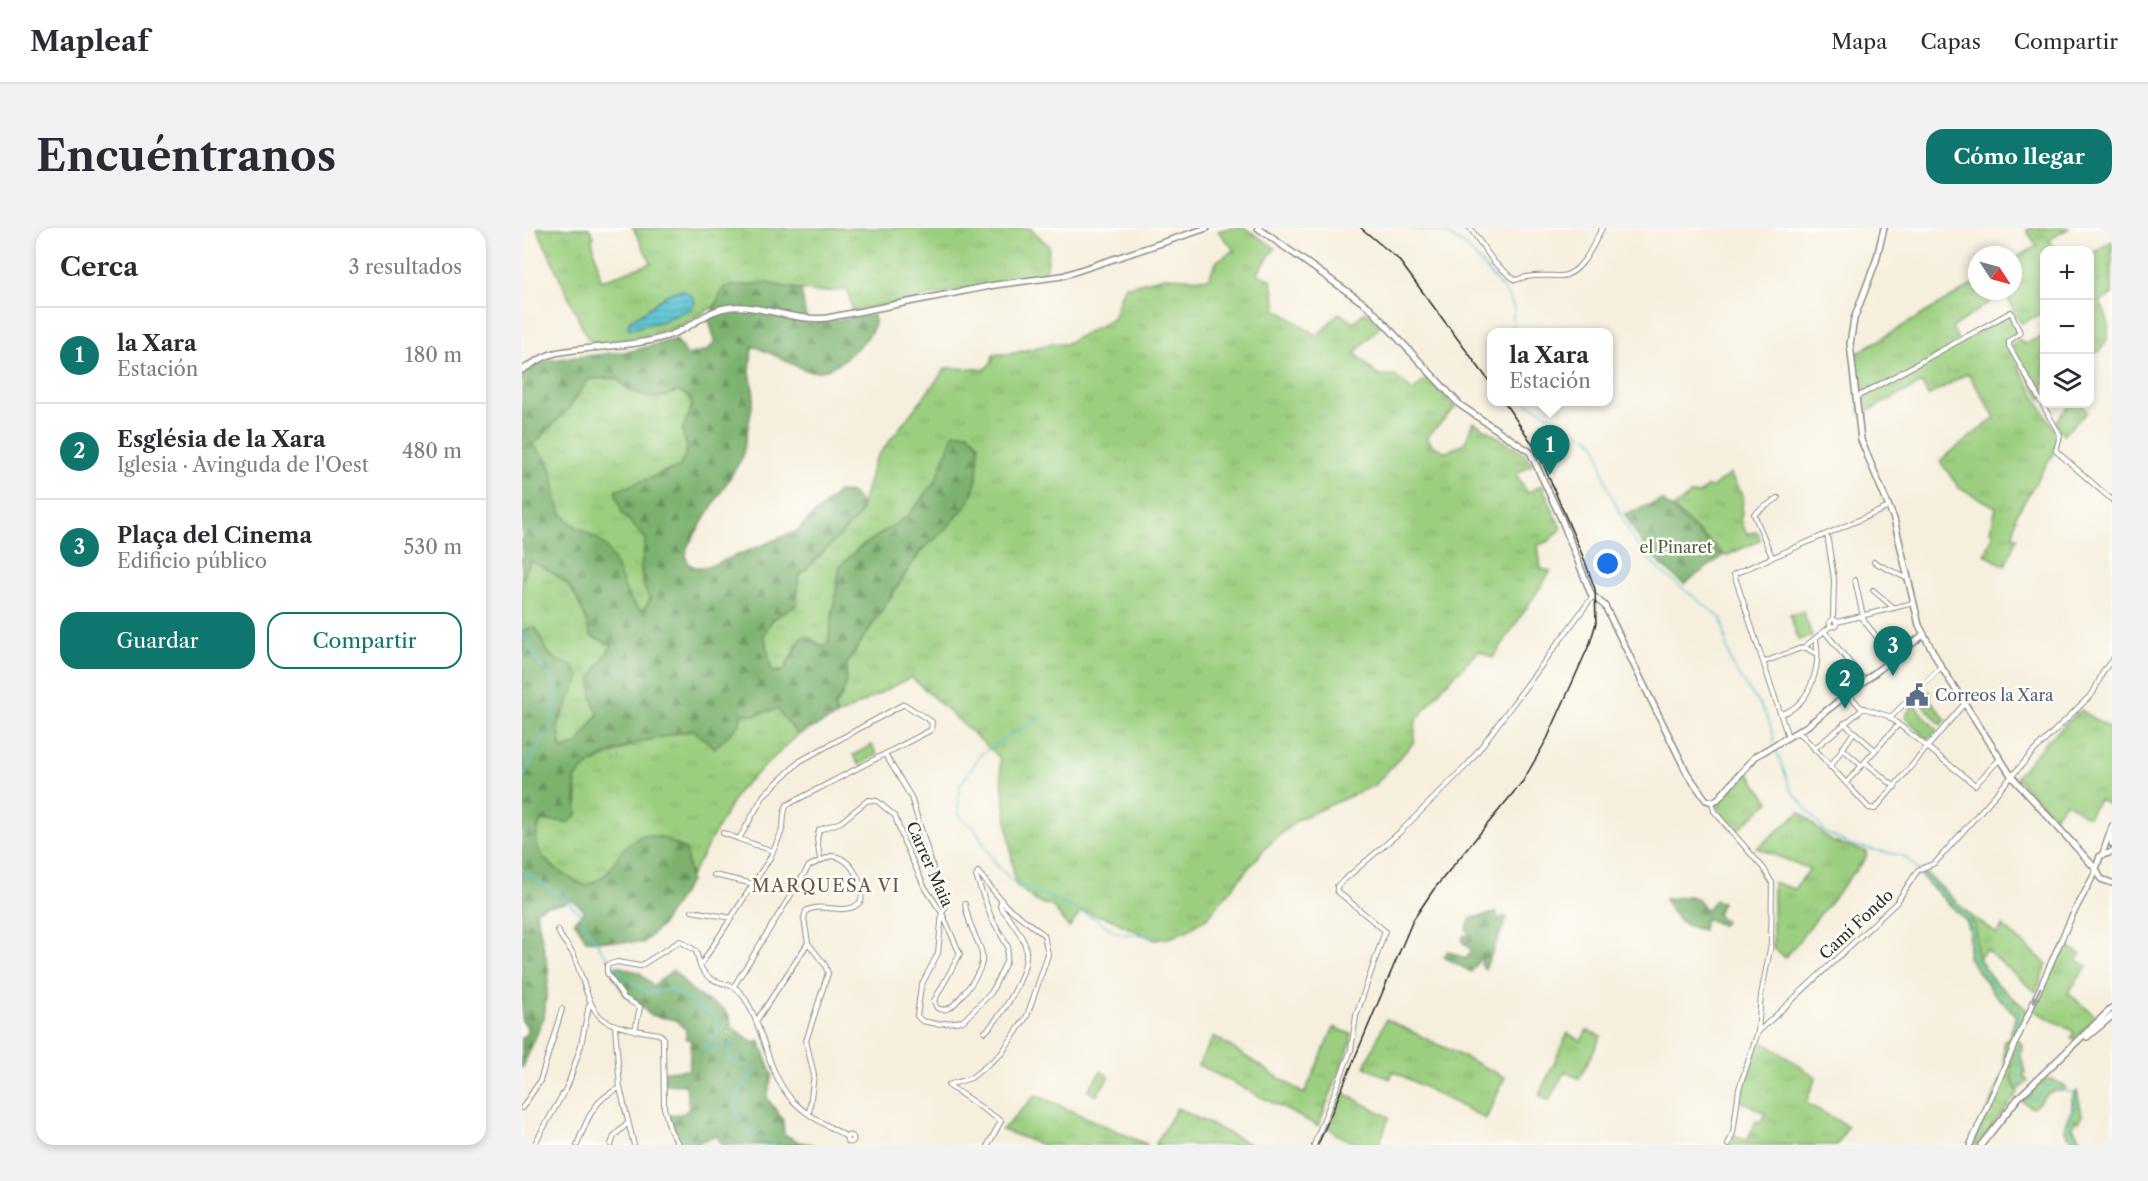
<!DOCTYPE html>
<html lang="es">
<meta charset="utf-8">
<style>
body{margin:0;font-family:"Libre Caslon Text",serif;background:#f2f2f3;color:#2b2b33}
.controls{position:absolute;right:18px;top:18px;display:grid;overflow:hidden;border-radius:12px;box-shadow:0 3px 9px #0003}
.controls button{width:54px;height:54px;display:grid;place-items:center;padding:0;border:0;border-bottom:2px solid #e1e1e2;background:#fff;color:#2b2b33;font:30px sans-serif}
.compass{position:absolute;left:1446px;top:18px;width:54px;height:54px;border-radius:50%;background:#fff;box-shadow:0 3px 9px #0003;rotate:126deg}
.you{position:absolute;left:1086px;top:336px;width:21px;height:21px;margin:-15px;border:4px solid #fff;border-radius:50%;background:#1a73e8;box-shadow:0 0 0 9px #1a73e833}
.badge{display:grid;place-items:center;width:39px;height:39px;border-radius:50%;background:#0f766e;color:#fff;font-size:20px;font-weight:700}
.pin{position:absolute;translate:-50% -50px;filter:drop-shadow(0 2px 3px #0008)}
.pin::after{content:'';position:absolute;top:32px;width:21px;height:18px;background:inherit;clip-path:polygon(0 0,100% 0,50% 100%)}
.popup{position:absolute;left:965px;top:100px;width:126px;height:78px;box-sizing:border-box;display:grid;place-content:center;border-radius:12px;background:#fff;filter:drop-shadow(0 2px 4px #0005);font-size:20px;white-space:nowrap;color:#7c7c81}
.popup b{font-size:22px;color:#2b2b33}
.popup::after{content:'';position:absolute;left:50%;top:100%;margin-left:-12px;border:12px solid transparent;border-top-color:#fff}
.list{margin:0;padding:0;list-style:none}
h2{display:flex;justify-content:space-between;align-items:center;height:78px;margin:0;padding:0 24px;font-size:26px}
h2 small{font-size:20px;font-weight:400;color:#7c7c81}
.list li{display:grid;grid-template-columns:39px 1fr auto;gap:18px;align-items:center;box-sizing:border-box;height:96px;padding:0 24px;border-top:2px solid #e1e1e2}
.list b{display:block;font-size:22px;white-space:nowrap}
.list p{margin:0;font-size:20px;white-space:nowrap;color:#7c7c81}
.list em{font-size:20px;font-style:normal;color:#7c7c81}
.actions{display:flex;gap:12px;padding:18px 24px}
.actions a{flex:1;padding:14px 0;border:2px solid #0f766e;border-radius:18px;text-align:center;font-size:21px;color:#0f766e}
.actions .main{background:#0f766e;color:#fff}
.icon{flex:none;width:33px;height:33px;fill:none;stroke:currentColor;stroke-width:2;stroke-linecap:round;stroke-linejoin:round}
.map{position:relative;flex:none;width:1590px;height:917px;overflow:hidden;border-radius:18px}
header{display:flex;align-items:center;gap:36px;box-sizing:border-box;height:84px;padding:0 30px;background:#fff;border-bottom:2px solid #e1e1e2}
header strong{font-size:28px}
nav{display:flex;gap:33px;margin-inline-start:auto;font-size:21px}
.intro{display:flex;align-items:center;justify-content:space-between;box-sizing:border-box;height:144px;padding:0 36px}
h1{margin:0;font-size:42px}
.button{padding:15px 27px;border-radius:18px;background:#0f766e;color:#fff;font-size:21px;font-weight:700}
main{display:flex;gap:36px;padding:0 36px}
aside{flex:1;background:#fff;border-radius:18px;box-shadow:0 3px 9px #0003}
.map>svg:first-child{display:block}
.grass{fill:url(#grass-tufts);stroke:#637d55;stroke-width:1.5}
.forest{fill:url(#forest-firs);stroke:#546e4c;stroke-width:1.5;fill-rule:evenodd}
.wetland{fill:url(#wetland-marsh);stroke:#637d55;stroke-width:1.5}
.garden{fill:#9bcf7f;stroke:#637d55;stroke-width:1.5}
.water{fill:url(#water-rules);stroke:#427780;stroke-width:1.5}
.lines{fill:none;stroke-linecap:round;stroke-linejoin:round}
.stream{stroke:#59c3d4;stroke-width:1.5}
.minor-casing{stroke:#908d84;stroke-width:6}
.tertiary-casing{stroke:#908d84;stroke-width:7}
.secondary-casing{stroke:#908d84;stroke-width:8}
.primary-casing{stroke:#908d84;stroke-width:8}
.minor{stroke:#fff;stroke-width:4}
.tertiary{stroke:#fff;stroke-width:4.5}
.secondary{stroke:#fff;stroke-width:5}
.primary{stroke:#fff;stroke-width:5}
.tram{stroke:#2b2b2b;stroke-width:1.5}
.oneway{fill:#a0a0a0}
.labels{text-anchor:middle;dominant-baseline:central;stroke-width:5;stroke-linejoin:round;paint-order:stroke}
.park-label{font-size:16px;fill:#4d5c44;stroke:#fdfcf7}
.service-label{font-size:16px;fill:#4e5e75;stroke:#fdfcf7;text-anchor:start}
.street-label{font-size:16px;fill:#2b2b2b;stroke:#fdfcf7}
.neighbourhood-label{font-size:18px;letter-spacing:1.5px;fill:#705548;stroke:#fdfcf7}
</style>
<header>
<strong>Mapleaf</strong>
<nav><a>Mapa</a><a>Capas</a><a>Compartir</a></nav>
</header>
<div class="intro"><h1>Encuéntranos</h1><a class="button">Cómo llegar</a></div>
<main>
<aside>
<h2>Cerca<small>3 resultados</small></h2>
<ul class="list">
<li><span class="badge">1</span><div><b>la Xara</b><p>Estación</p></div><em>180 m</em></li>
<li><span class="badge">2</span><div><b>Església de la Xara</b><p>Iglesia · Avinguda de l'Oest</p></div><em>480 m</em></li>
<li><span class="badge">3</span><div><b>Plaça del Cinema</b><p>Edificio público</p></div><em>530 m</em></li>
</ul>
<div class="actions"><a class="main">Guardar</a><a>Compartir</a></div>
</aside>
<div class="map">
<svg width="1590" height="917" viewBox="0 0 1590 917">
<defs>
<pattern id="grass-tufts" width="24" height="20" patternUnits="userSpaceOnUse" patternTransform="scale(1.5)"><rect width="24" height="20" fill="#9bcf7f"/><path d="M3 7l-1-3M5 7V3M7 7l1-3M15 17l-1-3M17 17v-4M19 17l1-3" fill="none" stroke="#86b26e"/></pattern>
<pattern id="forest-firs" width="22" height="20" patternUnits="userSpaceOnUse" patternTransform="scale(1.5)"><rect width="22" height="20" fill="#7cb26e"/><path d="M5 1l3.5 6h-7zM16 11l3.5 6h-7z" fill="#66915b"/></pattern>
<pattern id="wetland-marsh" width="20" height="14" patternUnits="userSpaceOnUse" patternTransform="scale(1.5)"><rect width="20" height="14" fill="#9bcf7f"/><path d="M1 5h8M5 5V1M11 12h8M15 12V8" fill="none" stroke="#86b26e"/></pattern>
<pattern id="water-rules" width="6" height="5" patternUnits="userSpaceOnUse" patternTransform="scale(1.5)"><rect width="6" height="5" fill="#59c3d4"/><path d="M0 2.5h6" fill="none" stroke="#4a9fac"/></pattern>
</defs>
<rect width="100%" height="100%" fill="#fdfcf7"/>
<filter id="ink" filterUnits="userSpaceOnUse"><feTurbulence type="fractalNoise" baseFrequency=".0167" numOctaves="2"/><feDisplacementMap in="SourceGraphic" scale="12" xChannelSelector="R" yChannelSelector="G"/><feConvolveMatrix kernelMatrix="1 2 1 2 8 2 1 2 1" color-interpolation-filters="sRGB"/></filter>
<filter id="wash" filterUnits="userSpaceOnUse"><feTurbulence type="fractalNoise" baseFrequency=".008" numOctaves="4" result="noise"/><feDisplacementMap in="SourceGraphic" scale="24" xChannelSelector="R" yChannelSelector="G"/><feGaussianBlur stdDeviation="1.35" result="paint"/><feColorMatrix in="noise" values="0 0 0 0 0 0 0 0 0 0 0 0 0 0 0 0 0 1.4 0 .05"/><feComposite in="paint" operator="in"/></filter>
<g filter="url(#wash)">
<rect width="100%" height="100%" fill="#f6efdd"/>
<path class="grass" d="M15 0H67L72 9 70 11 79 53 129 35 111 0H508L527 18 525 40 517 47 330 83 326 62 294 64 244 55 202 59 193 78 155 100 74 118 65 109Z
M706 0H723L753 20 735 46 749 51 755 81 795 108 817 85 831 94 844 83 858 98 833 125 856 148 872 147 891 163 906 149 933 180 905 209 911 218 925 224 943 214 952 194 1002 225 1010 236 994 246 1005 265 1020 257 1039 301 1027 313 1016 317 1019 341 1029 343 971 430 957 423 921 459 894 492 892 514 853 557 775 592 744 619 686 689 666 702 650 709 633 712 586 690 559 683 547 700 530 678 515 674 493 656 477 529 389 449 315 488 312 479 321 467 325 435 398 324 426 299 432 205 414 253 387 288 337 320 318 338 306 416 299 418 292 412 275 416 262 442 250 445 241 408 250 392 275 377 276 349 337 288 352 233 424 140 463 141 470 134 471 126H489L531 115 543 116 591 91 602 59 643 49 686 51 695 33 712 22 696 3Z
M1507 0H1547L1527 12 1533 22H1522V84L1500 95 1493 87 1484 64 1491 63V31L1515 18 1505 3Z
M1590 13V66L1578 75C1589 93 1590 112 1575 125L1571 119 1568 118V27Z
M1455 54V63H1481V65L1430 100 1438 114 1488 86 1497 104 1483 114 1536 209 1532 224 1494 287 1491 309H1495L1483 338 1463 327 1472 305 1469 303 1474 279 1437 260 1418 233 1473 189 1446 145 1406 168 1400 155 1338 187 1332 127Z
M1522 108V167L1519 171 1489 116 1498 111 1501 116Z
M94 150 108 163 143 169 155 163C181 172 166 182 161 201 160 208 165 214 165 220 164 226 160 234 158 239L139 244 100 285 125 311C119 334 115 349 128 371L124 379 118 382C97 364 87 332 69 310 60 299 47 298 39 283 30 268 35 248 26 234 23 228 16 222 11 217L46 181 67 151Z
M1549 176H1561L1565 184 1541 207 1533 194Z
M1208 246 1221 269 1219 292 1224 305 1236 304 1238 312 1204 328 1151 280 1169 266H1177L1184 259H1191Z
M0 310 19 320 58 372 69 408 90 417C72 447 61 451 76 485L56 516 40 522 35 497 0 521Z
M255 480 276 507 217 562 168 649V644L101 622 83 648 63 658C37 644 0 626 20 592L48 594 56 573 53 551 63 538 122 512 171 502 218 485 233 487Z
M1559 482 1590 502V578L1577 572 1566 589 1544 574 1532 589 1494 549 1524 514Z
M1224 541 1247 574 1213 604 1199 588 1195 577Z
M1278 584 1309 613 1345 624 1343 631 1263 730 1251 720V654L1272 661 1288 641 1235 620Z
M1448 687 1475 706 1481 698 1525 736 1514 764 1464 722 1457 731Z
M1542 717 1559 726 1556 732 1565 738 1546 765 1575 789 1552 812 1549 809 1552 804 1511 782Z
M864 791 983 849 964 891 871 843 868 851 843 839Z
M812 799 829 806V814L796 898 676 837 692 808 782 866Z
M1065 802 1079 808 1057 851 1043 843 1027 873 1017 867 1046 805 1059 813Z
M1237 811 1294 849 1284 875 1326 898 1315 917H1208L1212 908 1225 913 1234 893 1238 895 1243 885 1217 872Z
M1486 835 1490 836 1492 857 1496 865 1455 917H1451Z
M822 865 867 889 857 917C840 917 818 913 807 899Z
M514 867 626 917H520L480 902Z
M655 880 730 917H633Z"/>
<path class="forest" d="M244 55 279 62 285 96 352 87C354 102 347 108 337 118 289 166 280 134 230 118L228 144 232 168 220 230 165 319 164 330 167 336 175 340 191 337 275 303 316 264 330 265 339 275 337 288 276 349 275 377 250 392 242 407 250 444 262 442 281 409H287L299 418 306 416 318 338 337 320 387 287 414 253 432 205H446L457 216 455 251 447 274 426 299 398 324 325 435 323 461 312 479 315 488 276 507 255 481 233 487 219 485 218 496 193 520 171 502C134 510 76 520 53 551L55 587 48 594 20 592C0 626 37 644 63 658L83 648 102 620 121 607 140 609 164 622 168 653 139 698 121 715 64 712 52 693 63 683 50 672C36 680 27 673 14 683L27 745 22 789 0 841V810L5 807V798L0 793V402L14 400C24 422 25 431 50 437L58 449 36 497 40 522 56 516 76 486C61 451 72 447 90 417L69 408C57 368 49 351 9 333L0 352V145L27 132 109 123 154 111 165 127 186 122 193 113 187 92 202 59ZM94 150C112 167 132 176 155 163 181 172 166 183 161 201 160 208 165 214 165 220 164 226 160 233 158 239L93 263 100 285 124 311C119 334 115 349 128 371L124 379 118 382C98 365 100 339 83 318 70 303 50 302 39 284 30 269 35 249 27 235 23 228 16 222 11 217L46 181 67 151Z
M1140 272 1201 328 1162 356C1135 336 1118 317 1103 286Z
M1167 668 1175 671 1184 682 1193 672 1200 674 1195 686 1203 694 1200 697 1183 690 1181 702C1160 699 1152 690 1143 671Z
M975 685 976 693 981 688 985 690 963 741 959 736 961 726 949 744 922 729 926 723 944 731 949 722 940 713 942 707 948 709 944 701 949 690Z
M95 738 118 745 131 758 151 742C160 752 169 763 180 770 195 778 208 779 210 799L232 815 238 813 250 846 245 870 261 892 262 906 277 914 294 917H200L195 908 177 914V917H160L146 887 163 885 167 880 164 857 142 856V843L167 842 169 812 164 811V802L154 792 128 787 116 774 104 768 90 746Z"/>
<path class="wetland" d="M1401 642 1448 687 1453 698 1455 728 1470 751 1506 783 1482 835V813L1487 810 1494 787 1472 765 1446 729 1448 704 1445 694 1397 646Z
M1497 813 1500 817 1499 828 1503 845 1501 848 1506 853 1495 863 1490 851V836L1486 835Z
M1523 851H1530L1544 859 1541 863C1523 861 1523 871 1510 880L1500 873Z
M1555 863 1560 887 1556 894 1553 892 1551 898 1558 911 1557 917H1550V911C1534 898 1548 892 1550 881 1551 873 1548 869 1555 863Z"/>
<path class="garden" d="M1281 383 1290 408 1276 412 1268 387Z
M1407 463 1409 466 1406 469 1424 492 1419 497 1401 477 1402 473 1398 469 1400 467 1403 469Z
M1391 476 1415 502 1406 512 1383 489Z
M350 517 355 527 337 537 331 527Z
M579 843 587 849 574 868 566 862Z"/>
<path class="water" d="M162 62 172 70 173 75 168 81 141 93 108 101 106 98 108 92C127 85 141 62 162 62Z"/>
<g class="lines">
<path class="stream" d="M890 0 923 5 944 18 986 67 992 80 990 104
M1004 174 1045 198
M1055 204 1069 210 1076 221 1085 258 1110 310 1121 325 1136 341 1199 390C1205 407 1202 422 1212 440 1227 466 1249 483 1252 514
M0 398 10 424 35 457 36 466 30 493 0 552
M521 489 490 505 459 526 438 557 436 584 440 591 452 599 474 636 489 652 574 691 595 705 639 708
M1253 519 1269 562 1304 605 1329 617 1382 628 1445 689 1451 707 1450 728 1471 757 1497 785 1491 811
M0 642 39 667 61 689 64 700 94 741 122 763 130 765 147 761 194 789 196 803 181 818 189 823 208 817V834C217 839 227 833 230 846 226 854 220 860 217 867 204 894 236 906 253 917
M1495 817 1498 859
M1504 870 1512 872 1526 858 1552 865 1554 874 1547 895 1554 909V917"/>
</g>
</g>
<g filter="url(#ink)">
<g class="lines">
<g class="minor-casing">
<path id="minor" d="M948 0 972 34 993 52C1009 46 1022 48 1039 48 1059 47 1072 16 1080 0
M1335 169 1489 84 1498 105 1487 113V118L1538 207 1534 223 1590 272
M1305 306 1312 351 1311 391
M1250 329 1232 286 1256 270
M1352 334 1386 351
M1333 352 1342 393 1371 429
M1351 362 1372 380
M1307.5 395a3.5 3.5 0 1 1 7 0a3.5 3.5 0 1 1-7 0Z
M1315 394 1391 375
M1303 404 1342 452
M1282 419 1295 426
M1242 434 1282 419 1309 398
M1326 465 1338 479 1366 488 1453 557 1477 532
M1259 486C1289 477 1299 438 1294 411
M1368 490 1419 439
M1322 495 1353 522
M1275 505 1280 507 1347 580 1353 581 1442 476
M1266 509 1212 346 1367 279
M1320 520 1340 538
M1292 521 1342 480
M363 526 389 569 411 640
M1343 534 1373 559
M1308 539 1332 504
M1324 555 1375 498
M1190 574 1192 583 1242 641 1250 655 1249 716 1239 767 1236 804 1217 861 1211 905 1206 917
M201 605 217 611
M298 631 295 611 297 602 319 594 346 572 355 573 373 588 382 614 402 658 420 685 416 725 399 758 395 788 400 793 415 796 441 793 469 765 484 734 486 719 469 689 454 648 456 644 484 678 522 707 526 727 505 788 479 826 449 850 426 857 479 893 466 917
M192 647 232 656
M423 680 420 685 438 726 412 773 415 780C425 785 431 778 438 770 480 721 451 725 443 676
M170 683 210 690
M36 702C39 713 49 719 53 730 75 793 67 795 137 806L141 809 142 880 148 902 157 917
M286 715 303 737 306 745 284 813 292 847 287 885
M178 738C189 760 208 751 219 765 243 797 243 843 271 873 285 888 307 898 325 909
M212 758 287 638 309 628C328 628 343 655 339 673 326 690 298 673 284 683L282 690 286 715 235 792
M93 798 98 860 112 917
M113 803 118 779 102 770 85 745V737L95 734 118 738 158 713 174 723 178 738 248 630C252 621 257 611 260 602 263 593 260 585 265 577L409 502 410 494 382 476 278 533 242 567 217 611 251 623
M463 804C480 788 510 743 503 717 499 704 486 689 478 678L479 674
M1236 804 1375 674 1396 642 1413 635 1512 523 1571 465 1582 442 1590 432
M0 880 18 853 40 781
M324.5 911a3.5 3.5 0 1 1 7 0a3.5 3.5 0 1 1-7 0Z
M12 917 46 857 59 817 67 777
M55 917C65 892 71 871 98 860
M89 917 92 908 105 896
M792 917 829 822 834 788 863 703 815 663V658L878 604 947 535 1071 368"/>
</g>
<g class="tertiary-casing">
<path id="tertiary" d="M1589 604 1590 617
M1580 627 1590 598
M1448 917 1549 690 1574 643"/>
</g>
<g class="secondary-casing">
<path id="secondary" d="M736 0 847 79 938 177 1008 224 1039 290 1069 366 1083 378 1165 545 1184 572 1190 574 1196 571 1234 528 1285 498 1401 407
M1362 0 1354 33 1332 91 1328 116 1339 212 1372 291 1397 397 1418 437 1490 549 1574 641
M0 142C10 136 21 128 33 125 72 117 113 120 151 106 172 98 186 81 209 79 242 77 272 94 305 90L473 57 540 48 685 0
M1590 624 1578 628 1574 641 1579 651 1590 655"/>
</g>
<g class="primary-casing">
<path id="primary" d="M1565 809 1590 788
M1459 917 1497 869 1590 780"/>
</g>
<use href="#minor" class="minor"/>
<use href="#tertiary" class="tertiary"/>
<use href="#secondary" class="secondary"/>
<use href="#primary" class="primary"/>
<path class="tram" d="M839 0 876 31 970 157
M796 917 891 692 912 661 1001 553 1025 511 1068 415 1074 395 1073 361 1062 331 1016 224 982 174"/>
</g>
<defs><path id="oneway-solid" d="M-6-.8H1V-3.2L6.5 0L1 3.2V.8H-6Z" transform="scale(1.5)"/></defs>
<use class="oneway" href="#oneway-solid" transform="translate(1515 767) rotate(114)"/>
</g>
<defs>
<g id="civic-bare" transform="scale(1.8)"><path d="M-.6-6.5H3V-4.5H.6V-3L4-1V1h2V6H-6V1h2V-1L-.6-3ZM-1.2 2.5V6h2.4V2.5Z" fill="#5c6f8a" stroke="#fdfcf7" stroke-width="2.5" paint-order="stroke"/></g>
</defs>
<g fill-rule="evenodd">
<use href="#civic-bare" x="1395" y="467"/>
</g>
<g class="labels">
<g class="park-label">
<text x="1154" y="319">el Pinaret</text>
</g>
<g class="service-label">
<text x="1413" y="467">Correos la Xara</text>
</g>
<g class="street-label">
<text transform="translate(408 636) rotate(66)">Carrer Maia</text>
<text transform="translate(1334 696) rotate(-43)">Camí Fondo</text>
</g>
<g class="neighbourhood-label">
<text x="304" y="658">MARQUESA VI</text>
</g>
</g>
</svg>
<div class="controls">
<button>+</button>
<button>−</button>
<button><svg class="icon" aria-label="layers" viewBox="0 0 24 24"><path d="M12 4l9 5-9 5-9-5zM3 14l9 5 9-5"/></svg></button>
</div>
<svg class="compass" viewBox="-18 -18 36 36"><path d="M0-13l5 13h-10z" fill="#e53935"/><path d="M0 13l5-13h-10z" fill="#7c7c81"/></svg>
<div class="you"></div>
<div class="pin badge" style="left:1028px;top:247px">1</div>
<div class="popup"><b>la Xara</b>Estación</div>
<div class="pin badge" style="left:1323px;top:481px">2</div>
<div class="pin badge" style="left:1371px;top:448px">3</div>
</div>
</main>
